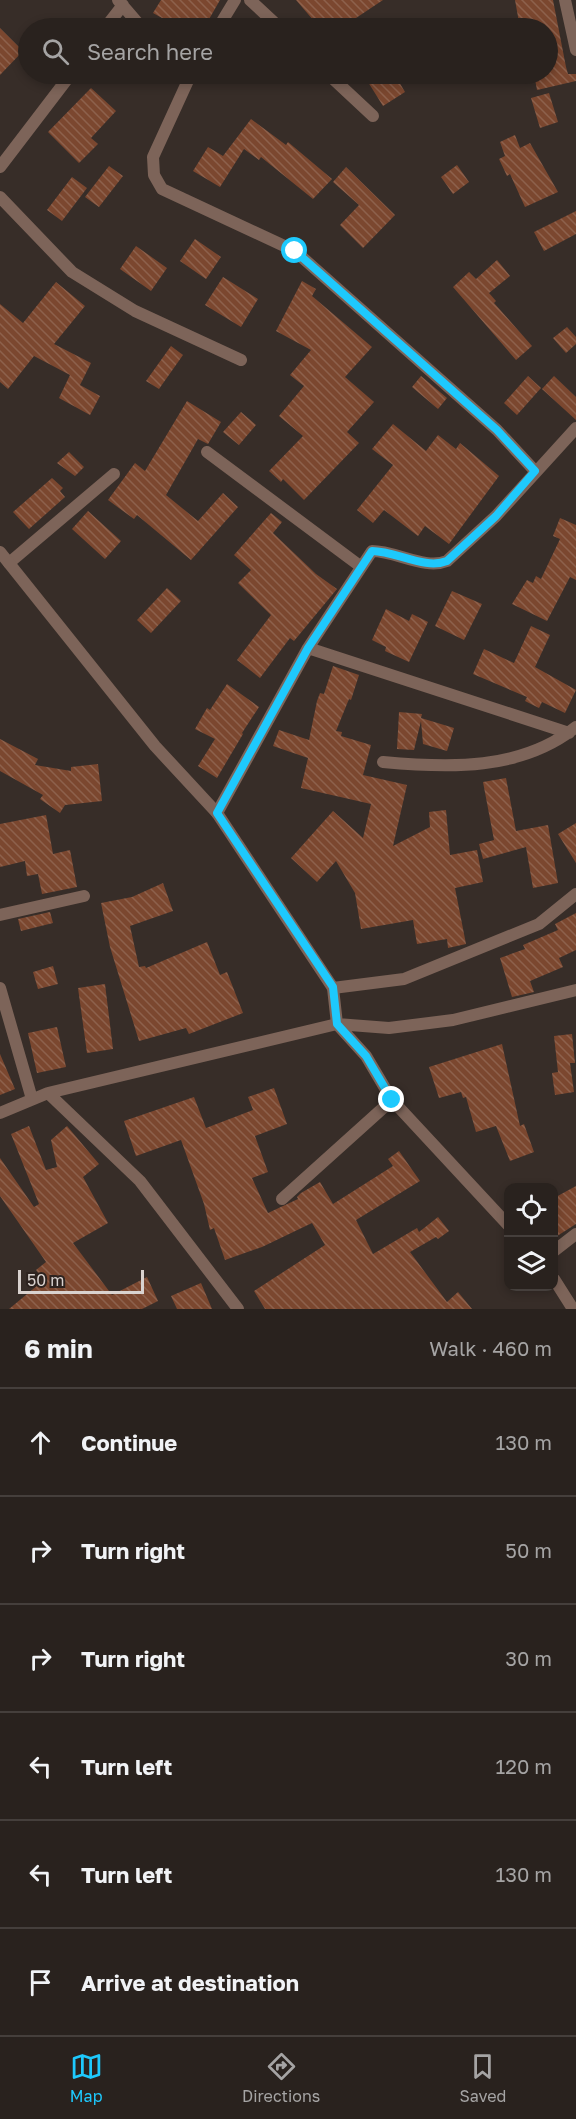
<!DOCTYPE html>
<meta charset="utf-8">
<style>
body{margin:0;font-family:"Golos Text",sans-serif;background:#352f2b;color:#f1f3f6}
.controls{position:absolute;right:18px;bottom:18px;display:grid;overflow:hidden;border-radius:12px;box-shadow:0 3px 9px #0003}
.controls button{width:54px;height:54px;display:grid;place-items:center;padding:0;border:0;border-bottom:2px solid #453f3c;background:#29221e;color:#f1f3f6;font:30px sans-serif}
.scale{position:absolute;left:18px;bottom:15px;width:126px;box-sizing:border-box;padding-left:6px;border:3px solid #d9d2cf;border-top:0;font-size:16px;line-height:21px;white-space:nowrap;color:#d9d2cf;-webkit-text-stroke:4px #2d231f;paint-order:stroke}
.stop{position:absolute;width:18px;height:18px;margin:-14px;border:4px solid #1ec9fd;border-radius:50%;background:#fff}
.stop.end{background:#1ec9fd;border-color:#fff;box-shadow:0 2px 6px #0008}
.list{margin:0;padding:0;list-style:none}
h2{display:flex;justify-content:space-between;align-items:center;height:78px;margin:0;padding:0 24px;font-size:26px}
h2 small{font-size:20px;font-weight:400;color:#a5a4a4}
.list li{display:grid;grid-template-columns:39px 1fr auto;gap:18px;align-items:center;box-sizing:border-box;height:108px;padding:0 24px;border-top:2px solid #453f3c}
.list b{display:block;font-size:22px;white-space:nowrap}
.list em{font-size:20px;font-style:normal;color:#a5a4a4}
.icon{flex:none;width:33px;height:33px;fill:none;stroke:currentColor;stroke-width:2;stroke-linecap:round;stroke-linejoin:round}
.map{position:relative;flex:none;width:576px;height:1309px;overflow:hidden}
.search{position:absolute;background:#29221e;box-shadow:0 3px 9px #0003;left:18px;right:18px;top:18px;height:66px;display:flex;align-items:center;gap:15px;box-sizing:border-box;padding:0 21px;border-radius:33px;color:#a5a4a4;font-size:22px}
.sheet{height:726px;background:#29221e}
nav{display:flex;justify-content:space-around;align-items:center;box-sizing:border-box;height:84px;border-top:2px solid #453f3c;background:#29221e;font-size:16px;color:#a5a4a4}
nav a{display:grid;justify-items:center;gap:3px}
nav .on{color:#1ec9fd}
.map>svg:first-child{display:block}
.building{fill:url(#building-back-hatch)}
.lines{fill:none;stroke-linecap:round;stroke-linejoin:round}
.minor{stroke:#7d6459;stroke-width:12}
.tertiary{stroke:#7d6459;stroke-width:12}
.route{stroke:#1ec9fd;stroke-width:8}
</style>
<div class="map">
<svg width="576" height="1309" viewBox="0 0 576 1309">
<defs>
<pattern id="building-back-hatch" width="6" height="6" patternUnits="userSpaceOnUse" patternTransform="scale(1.5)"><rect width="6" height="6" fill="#7b472f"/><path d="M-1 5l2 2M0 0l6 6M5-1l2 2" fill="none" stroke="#8d614c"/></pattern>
</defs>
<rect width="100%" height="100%" fill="#372d28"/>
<path class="building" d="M161 0H220L204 28H180L153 13Z
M296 0H383L356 18 359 22 350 28H320Z
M515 0H553L566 67 568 74H576V81L537 90 534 74H548V28H520Z
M0 28 23 51 0 75Z
M363 74H383L387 80 395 75 405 92 383 106Z
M91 88 116 111 91 138 98 144 79 163 48 132Z
M549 93 558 122 540 128 531 98Z
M251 119 286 145 288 142 332 179 313 199 261 157 259 160 244 149 220 187 193 171 208 147 223 156Z
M515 135 520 148 530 143 558 192 525 207 510 174 507 176 499 159 505 156 500 142Z
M457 165 469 182 453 194 441 177Z
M109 166 123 176 99 207 85 197Z
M346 167 395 215 363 248 340 225 359 205 333 182Z
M72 177 87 188 62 221 47 210Z
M576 211V234L544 251 534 232Z
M195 239 221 257 206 279 180 261Z
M136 246 167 268 151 291 120 269Z
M497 260 510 276 489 293 496 301 494 303 532 346 516 360 453 287 469 272 476 279Z
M223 277 258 299 241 327 205 305Z
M302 281 316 289 312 296 372 347 345 377 374 402 347 432 359 443 304 500 283 479 281 482 269 471 303 436 279 416 304 386 290 375 311 350 276 331Z
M56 282 85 306 54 344 91 363 80 385 100 396 90 415 59 398 70 375 34 356 8 389 0 382V304L23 323Z
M567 327 576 337V344L566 353 553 338Z
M171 346 183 355 159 389 146 381Z
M421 376 447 398 438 409 412 387Z
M528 376 541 388 517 415 504 403Z
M554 376 576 397V420L542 389Z
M187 401 221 422 208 444 198 439 166 495 198 521 223 493 238 507 191 560 137 515 134 519 108 500 135 463 145 471Z
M241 412 256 425 239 445 223 432Z
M393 424 426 451 438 435 456 449 460 443 499 476 449 544 425 526 418 536 384 510 373 523 357 510 393 465 372 449Z
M69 452 84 467 75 476 57 463Z
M52 478 63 488 60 491 65 497 29 529 13 512Z
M88 511 121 541 105 559 72 529Z
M271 513 282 522 273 533 316 574 337 589 294 641 290 638 260 678 237 660 271 615 238 583 251 570 234 555Z
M560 518 576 525V580L570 577 547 621 512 604 527 580 533 583 536 576 541 579 560 539 553 536Z
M167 588 181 601 151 633 137 620Z
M452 591 482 604 464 640 435 626Z
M386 609 409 621 412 614 428 622 409 662 385 651 386 647 372 640Z
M531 626 550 635 535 667 576 690 565 713 542 702 539 708 525 701 527 697 473 674 484 649 514 663Z
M333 666 359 675 351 700 349 699 336 731 342 732 341 736 371 745 363 775 407 785 393 846 430 827 429 812 446 810 450 855 477 850 483 882 455 888 466 944 448 948 447 939 417 944 413 920 361 929 355 893 336 861 317 882 291 858 333 811 363 838 371 804 301 788 308 758 273 746 279 730 309 740 317 701 320 693 324 694Z
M227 684 259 707 242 733 243 734 217 778 198 766 215 739 195 729 207 708 210 710Z
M399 712 422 714 421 718 454 728 447 751 423 744 421 721 414 750 397 749Z
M0 739 38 759 35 765 71 771V767L98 764 102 801 65 805 60 813 40 799 43 795 0 771Z
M506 778 516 831 548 825 558 883 533 888 526 847 483 859 479 844 494 840 483 782Z
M46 815 53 854 70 850 77 887 42 894 38 874 27 876 25 861 0 867V824Z
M576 823V863L558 834Z
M163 883 173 911 130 926 139 967 145 966 146 968 207 942 220 975 227 972 243 1013 189 1034 186 1028 139 1041 110 947 101 903 132 897Z
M50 912 53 923 21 931 18 919Z
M576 913V950L559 958 563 967 530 981 534 992 512 997 500 958 525 949 523 945 558 930 555 924Z
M53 966 58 984 38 989 33 972Z
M105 984 113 1049 87 1053 78 988Z
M57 1027 66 1067 37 1073 28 1033Z
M572 1034 575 1063H570L574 1092 555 1095 552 1073 558 1072 554 1036Z
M502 1044 520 1126 524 1124 534 1152 510 1161 496 1126 476 1132 466 1097 463 1098 461 1092 439 1098 429 1067Z
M0 1054 15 1089 0 1095Z
M274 1088 287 1124 255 1136 268 1172 252 1178 268 1213 298 1199 297 1197 301 1193 320 1182 333 1204 393 1166 388 1159 399 1151 420 1181 356 1220 373 1254 417 1228 419 1232 438 1217 449 1231 438 1239 436 1237 410 1252 447 1302 458 1292 472 1309H265L254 1291 325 1245 312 1223 262 1247 225 1260 214 1228 210 1230 204 1204 181 1140 136 1156 124 1121 194 1097 206 1128 253 1110 248 1097Z
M29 1126 46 1170 57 1167 51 1140 67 1126 99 1164 83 1177 108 1223 73 1243 112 1295 147 1277 158 1301 142 1309H9L44 1280 36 1270 46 1262 0 1196V1158L34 1207 39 1204 11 1134Z
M576 1186V1224L554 1238V1198Z
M201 1283 212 1309H177L171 1296Z"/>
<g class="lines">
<path class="minor" d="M118 0 142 28
M250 0 280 28
M565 0 576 50
M105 28 123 5
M218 28 235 0
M191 74 153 157 154 175 162 189 295 251 497 430 535 471
M328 74 373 116
M0 167 71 74
M0 197 72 272 135 311 241 360
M207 452 360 566
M9 563 114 474
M308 648 569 733
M383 762C448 768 521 771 576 727
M217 813 308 648 372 551C396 551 425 570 447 561L496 516 576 428
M0 915 84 896
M0 988 32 1099
M333 988 404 979 539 924 576 894
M48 1093 140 1181 238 1309
M0 1113 48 1093 337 1024
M282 1199 392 1100
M554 1251 576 1234"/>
<path class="tertiary" d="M0 552 155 746 217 813 333 988 337 1024 366 1056 392 1100 508 1225
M337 1024 389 1028 453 1020 576 990
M554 1279 573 1309"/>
</g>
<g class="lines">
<path class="route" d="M295 251 497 430 535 471 496 516 447 561C425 570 396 551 372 551L308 648 217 813 333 987 337 1024 366 1056 392 1100"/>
</g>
</svg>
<div class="controls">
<button><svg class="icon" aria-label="locate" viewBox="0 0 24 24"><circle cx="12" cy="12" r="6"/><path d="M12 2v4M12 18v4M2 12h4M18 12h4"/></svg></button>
<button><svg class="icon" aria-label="layers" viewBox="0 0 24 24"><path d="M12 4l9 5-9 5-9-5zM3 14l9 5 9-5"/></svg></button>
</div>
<div class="scale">50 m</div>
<div class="stop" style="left:295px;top:251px"></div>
<div class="stop end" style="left:392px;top:1100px"></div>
<div class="search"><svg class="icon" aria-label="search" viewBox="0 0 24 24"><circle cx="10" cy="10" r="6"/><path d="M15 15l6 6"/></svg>Search here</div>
</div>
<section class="sheet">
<h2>6 min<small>Walk · 460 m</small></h2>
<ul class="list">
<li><svg class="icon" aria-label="ahead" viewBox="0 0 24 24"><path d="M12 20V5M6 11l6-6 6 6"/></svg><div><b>Continue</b></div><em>130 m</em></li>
<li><svg class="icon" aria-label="right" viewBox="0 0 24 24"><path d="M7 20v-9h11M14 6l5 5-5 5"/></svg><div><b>Turn right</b></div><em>50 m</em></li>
<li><svg class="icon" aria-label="right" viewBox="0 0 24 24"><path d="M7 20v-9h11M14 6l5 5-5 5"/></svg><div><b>Turn right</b></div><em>30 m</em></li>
<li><svg class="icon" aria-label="left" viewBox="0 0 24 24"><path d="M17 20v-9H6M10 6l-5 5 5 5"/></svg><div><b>Turn left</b></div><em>120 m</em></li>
<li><svg class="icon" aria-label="left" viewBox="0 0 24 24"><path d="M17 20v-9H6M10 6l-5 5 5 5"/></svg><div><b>Turn left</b></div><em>130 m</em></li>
<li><svg class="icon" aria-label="arrive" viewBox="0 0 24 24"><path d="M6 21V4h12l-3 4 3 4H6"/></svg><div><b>Arrive at destination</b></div></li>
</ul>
</section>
<nav>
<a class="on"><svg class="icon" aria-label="map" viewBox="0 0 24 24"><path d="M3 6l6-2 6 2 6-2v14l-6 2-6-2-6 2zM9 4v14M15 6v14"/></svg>Map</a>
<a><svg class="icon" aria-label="directions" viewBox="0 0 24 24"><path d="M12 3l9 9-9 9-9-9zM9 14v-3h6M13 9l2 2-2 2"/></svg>Directions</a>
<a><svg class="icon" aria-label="saved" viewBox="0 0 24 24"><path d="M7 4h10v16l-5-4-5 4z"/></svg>Saved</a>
</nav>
